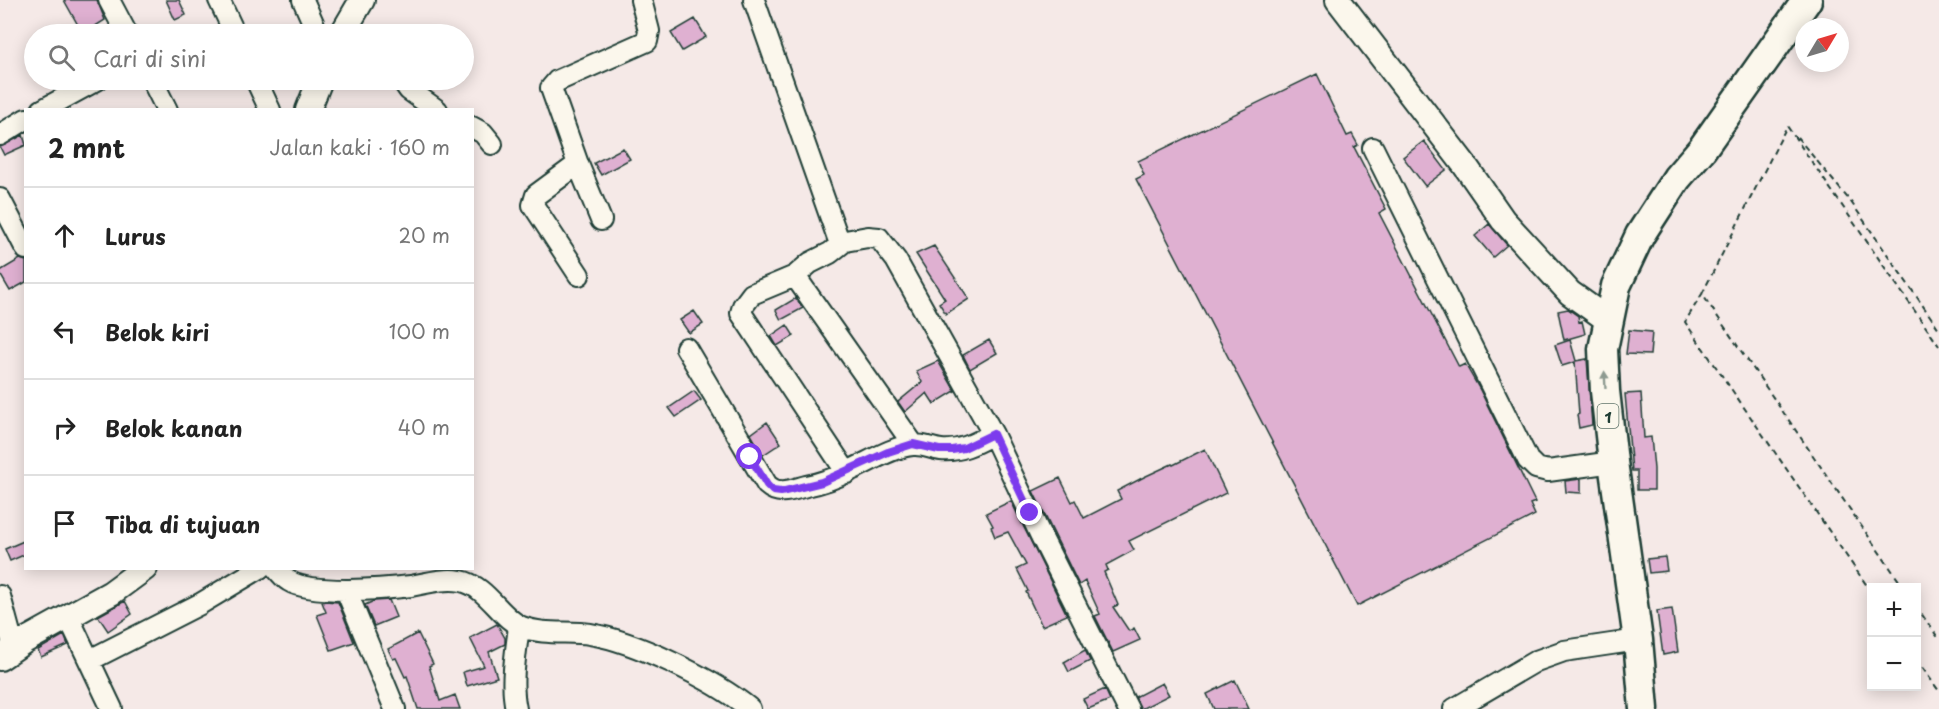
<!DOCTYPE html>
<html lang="id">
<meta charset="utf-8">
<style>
body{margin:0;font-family:"Playpen Sans",sans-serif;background:#f6f6f6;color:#222}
.controls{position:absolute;right:18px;bottom:18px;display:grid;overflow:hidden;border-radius:0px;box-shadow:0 3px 15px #0003}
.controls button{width:54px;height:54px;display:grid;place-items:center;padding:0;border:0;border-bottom:2px solid #e0e0e0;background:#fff;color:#222;font:30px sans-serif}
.compass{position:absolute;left:1795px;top:18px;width:54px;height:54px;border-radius:50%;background:#fff;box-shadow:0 3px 15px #0003;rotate:52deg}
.stop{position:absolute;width:18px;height:18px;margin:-14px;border:4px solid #7c3aed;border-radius:50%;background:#fff}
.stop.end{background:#7c3aed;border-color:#fff;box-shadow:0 2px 6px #0008}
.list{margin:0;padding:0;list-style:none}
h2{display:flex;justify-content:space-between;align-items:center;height:78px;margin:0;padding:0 24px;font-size:26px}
h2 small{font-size:20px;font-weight:400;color:#767676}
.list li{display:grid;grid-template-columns:39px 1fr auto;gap:18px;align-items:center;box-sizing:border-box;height:96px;padding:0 24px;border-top:2px solid #e0e0e0}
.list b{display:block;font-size:22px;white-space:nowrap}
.list em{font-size:20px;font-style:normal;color:#767676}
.icon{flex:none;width:33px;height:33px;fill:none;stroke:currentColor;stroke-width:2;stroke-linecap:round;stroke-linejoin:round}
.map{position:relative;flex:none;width:1939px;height:709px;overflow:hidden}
.search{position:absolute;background:#fff;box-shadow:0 3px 15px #0003;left:24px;top:24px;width:450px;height:66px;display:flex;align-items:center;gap:15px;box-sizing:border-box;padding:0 21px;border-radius:33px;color:#767676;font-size:22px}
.panel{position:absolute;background:#fff;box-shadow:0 3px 15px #0003;left:24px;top:108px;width:450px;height:462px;border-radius:0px}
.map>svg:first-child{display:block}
.building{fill:#dfb0d1;stroke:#1f3d34;stroke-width:1.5}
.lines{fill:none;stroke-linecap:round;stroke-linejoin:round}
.minor-casing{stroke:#1f3d34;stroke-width:24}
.major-casing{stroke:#1f3d34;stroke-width:28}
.highway-casing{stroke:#1f3d34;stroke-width:33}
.path{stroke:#1f3d34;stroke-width:2;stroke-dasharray:6 4.5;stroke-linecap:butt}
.minor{stroke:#fbf7ec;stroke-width:20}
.major{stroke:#fbf7ec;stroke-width:24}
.highway{stroke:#fbf7ec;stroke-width:28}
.oneway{fill:#8d9a90}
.route{stroke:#7c3aed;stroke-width:8}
.labels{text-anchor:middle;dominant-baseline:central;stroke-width:6;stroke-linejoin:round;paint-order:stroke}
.shield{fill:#fbf7ec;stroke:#61756b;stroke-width:1.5}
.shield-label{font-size:15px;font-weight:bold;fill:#1f3d34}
</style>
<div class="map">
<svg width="1939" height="709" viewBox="0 0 1939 709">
<rect width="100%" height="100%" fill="#f5e9e7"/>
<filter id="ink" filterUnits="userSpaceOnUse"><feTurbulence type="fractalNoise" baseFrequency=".0167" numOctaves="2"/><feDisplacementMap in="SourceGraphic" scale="12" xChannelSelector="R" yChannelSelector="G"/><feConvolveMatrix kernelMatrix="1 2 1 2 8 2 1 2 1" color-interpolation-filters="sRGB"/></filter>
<g filter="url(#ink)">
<path class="building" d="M64 0H97L105 20 83 34Z
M166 0H179L186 15 175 20Z
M695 19 706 37 682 51 671 33Z
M1317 74 1347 136 1352 134 1358 145 1354 147 1386 209 1379 213 1459 367 1465 364 1480 390 1535 502 1530 504 1535 515 1357 606 1136 179 1144 175 1138 161Z
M23 135 26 145 4 155 0 147Z
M1424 141 1446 170 1425 186 1403 157Z
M623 148 630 159 601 175 594 163Z
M1489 224 1507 245 1493 257 1475 236Z
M934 246 969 299 946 314 939 303 945 299 916 254Z
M20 259 26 261V282L10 291 0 274V271Z
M796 298 803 308 781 320 776 310Z
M1568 309 1578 316 1579 322 1582 321 1585 334 1564 340 1558 311Z
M694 311 703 324 689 333 680 320Z
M787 325 794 336 777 346 771 336Z
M1629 330 1652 332 1650 355 1626 354Z
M989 340 997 353 970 369 963 355Z
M1570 340 1576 361 1587 359 1592 425 1579 428 1577 415 1579 414 1575 362 1562 366 1555 345Z
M938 361 955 391 934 404 927 393 905 412 898 402 922 382 916 371Z
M694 391 701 400 676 417 669 408Z
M1641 393 1644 438 1651 437 1654 469V490H1637V471H1632L1625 394Z
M767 422 781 443 763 455 751 434Z
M1205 449 1226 493 1129 541 1134 550 1106 565 1108 570 1104 572 1118 605 1113 607 1129 631 1134 628 1140 640 1113 652 1095 616 1100 614 1085 581 1079 585 1033 491 1060 478 1072 502 1075 500 1084 518 1121 499 1117 491 1144 477 1172 464 1173 465Z
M1581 479V493L1566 492 1565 481Z
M1011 501 1067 615 1042 626 1026 592 1028 591 1017 569 1026 565 1008 532 995 537 991 527 993 526 986 513Z
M26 540V554L10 561 5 549Z
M1665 557 1667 571 1649 573 1647 559Z
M389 600 396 617 374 626 365 605 374 601Z
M125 601 132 614 108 631 98 616Z
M325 601 338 602 354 642 331 650 317 615 326 612 322 602Z
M1672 609 1678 652 1663 655 1657 611Z
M497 624 505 638V644L489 652 497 677 467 686 463 672 484 666 470 638Z
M418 633 433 664 429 666 440 701 455 695 460 709H418L407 676 405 677 396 658 393 659 388 649Z
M64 635 68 645 41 657 38 650Z
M1085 650 1090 661 1069 672 1064 662Z
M1235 680 1249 709H1214L1207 694Z
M1162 683 1169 695 1141 709 1135 697Z
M1105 689 1110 700 1088 709 1083 699Z"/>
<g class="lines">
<g class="minor-casing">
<path id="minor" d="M109 0 127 34
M219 0 235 34
M303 0 318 34
M754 0 840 244
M152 80 167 110
M256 80 270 110
M402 80 409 90 437 110
M42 110 97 80
M472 127 483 133 492 144
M0 135 26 119
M1373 148 1528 460 1536 468 1548 471 1613 462
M578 164 536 195 533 205 579 275
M0 199 26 249
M601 220 578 164 551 88 557 81 647 41 649 31 641 0
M795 276 913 444
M686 348 767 485C779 496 791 490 806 486 821 483 836 478 849 471 867 463 894 446 913 445 923 444 932 449 941 450 960 452 976 443 993 434
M847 473 741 313 743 306 752 294 795 276 810 263 830 253 845 241 868 237 879 238 896 260 993 434 1041 536 1128 709
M276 568C280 573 284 578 289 581 311 595 385 589 411 586 427 583 445 578 461 581 487 586 501 619 522 627 543 635 568 631 590 634 635 641 715 680 750 709
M346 590 395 709
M0 596 14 648
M68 616 112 709
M90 660 200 604 260 568
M516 709C510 682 516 653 519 626
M1454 709 1536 661 1564 651 1638 640"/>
</g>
<g class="major-casing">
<path id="major" d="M1338 0 1464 164 1503 220 1570 293 1608 320
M342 34 362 0
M308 110 320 80
M0 658 26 640 111 593 145 568"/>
</g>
<g class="highway-casing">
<path id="highway" d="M1644 709 1638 640 1613 462 1605 391 1603 349 1616 286 1640 235 1677 178 1702 149 1807 0"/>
</g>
<path class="path" d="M1797 137 1851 202 1939 329
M1702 294 1787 126 1939 346
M1872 593 1685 322 1702 294 1904 588
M1916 606 1939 639
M1916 659 1939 691"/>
<use href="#minor" class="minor"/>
<use href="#major" class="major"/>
<use href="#highway" class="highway"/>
</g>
<defs><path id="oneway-solid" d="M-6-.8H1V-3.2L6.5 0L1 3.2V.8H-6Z" transform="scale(1.5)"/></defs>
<use class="oneway" href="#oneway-solid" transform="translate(1605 380) rotate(-93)"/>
</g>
<g class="lines" filter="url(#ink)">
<path class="route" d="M750 457 767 485 773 491 781 492 822 482 888 452 913 444 939 450H952L964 448 993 434 1030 513"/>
</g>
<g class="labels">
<rect class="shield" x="1597.5" y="404" width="21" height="24" rx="4.5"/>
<g class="shield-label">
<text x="1608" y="416">1</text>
</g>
</g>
</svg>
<div class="controls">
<button>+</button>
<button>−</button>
</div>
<svg class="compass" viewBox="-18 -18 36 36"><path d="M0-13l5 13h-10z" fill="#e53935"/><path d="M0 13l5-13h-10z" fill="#767676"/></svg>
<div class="stop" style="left:750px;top:457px"></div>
<div class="stop end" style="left:1030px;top:513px"></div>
<div class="search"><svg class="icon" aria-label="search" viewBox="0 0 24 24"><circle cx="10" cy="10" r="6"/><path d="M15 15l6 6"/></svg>Cari di sini</div>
<section class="panel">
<h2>2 mnt<small>Jalan kaki · 160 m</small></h2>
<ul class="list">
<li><svg class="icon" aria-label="ahead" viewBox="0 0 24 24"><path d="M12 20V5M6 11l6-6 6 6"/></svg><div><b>Lurus</b></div><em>20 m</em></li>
<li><svg class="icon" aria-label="left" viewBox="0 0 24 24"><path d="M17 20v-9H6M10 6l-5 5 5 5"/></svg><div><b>Belok kiri</b></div><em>100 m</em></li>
<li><svg class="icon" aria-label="right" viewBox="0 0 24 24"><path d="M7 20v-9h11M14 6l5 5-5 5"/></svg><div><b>Belok kanan</b></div><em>40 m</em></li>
<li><svg class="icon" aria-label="arrive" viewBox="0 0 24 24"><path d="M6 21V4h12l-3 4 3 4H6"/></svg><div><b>Tiba di tujuan</b></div></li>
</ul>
</section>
</div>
